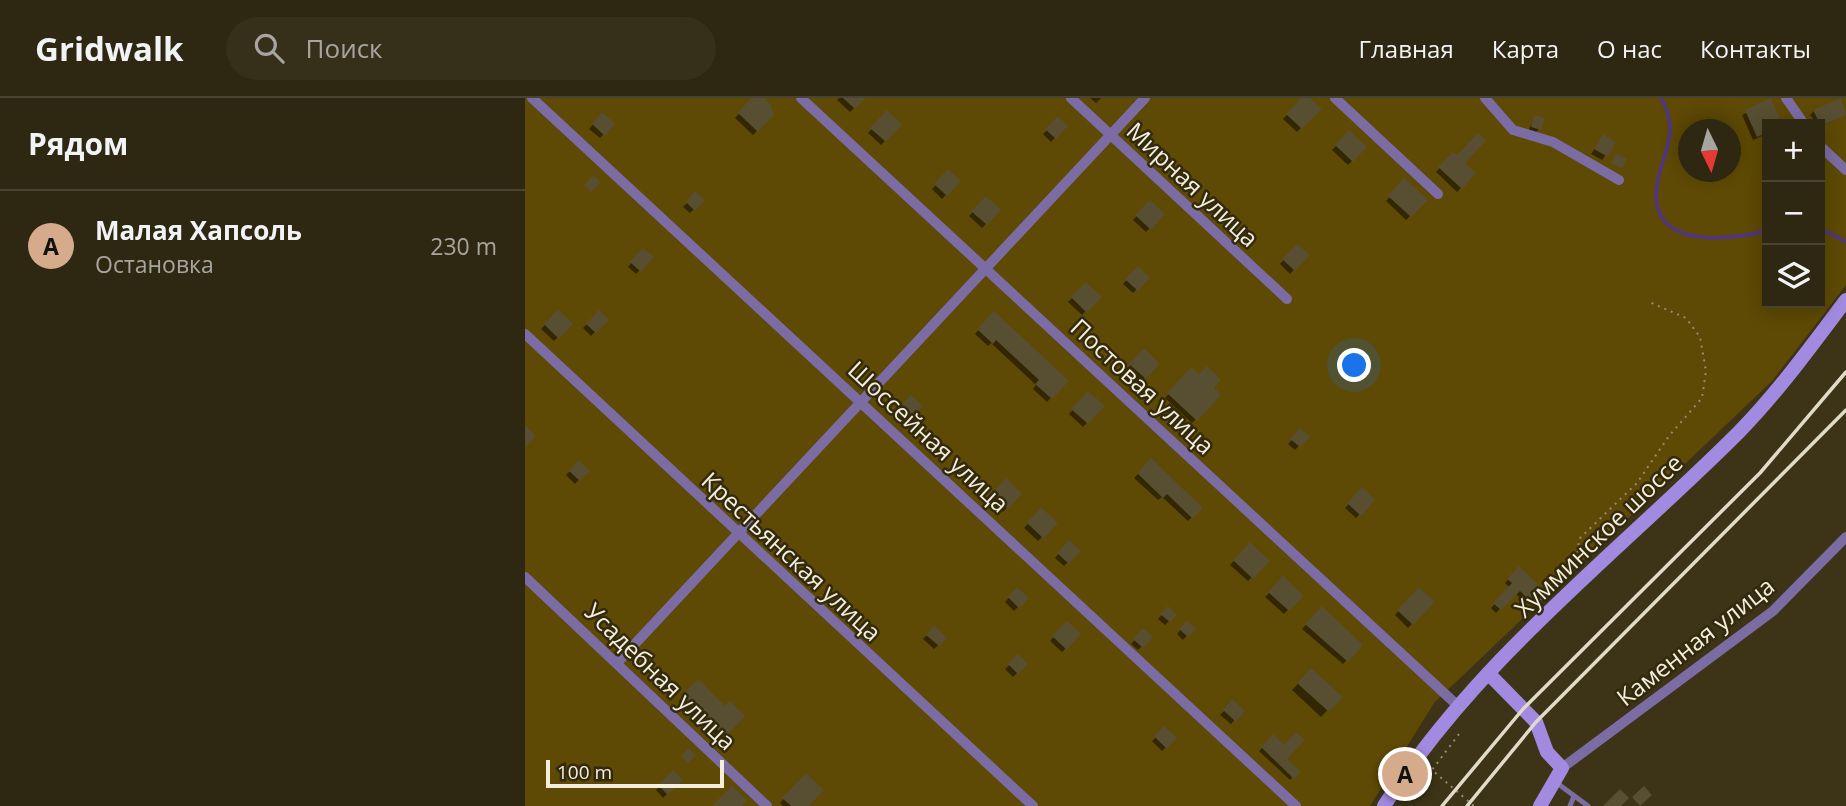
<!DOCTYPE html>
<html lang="ru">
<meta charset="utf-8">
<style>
body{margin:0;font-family:"Open Sans",sans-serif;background:#362f1a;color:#f1f3f6}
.controls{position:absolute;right:21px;top:21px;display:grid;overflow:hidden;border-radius:0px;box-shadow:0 4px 18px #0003}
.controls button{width:63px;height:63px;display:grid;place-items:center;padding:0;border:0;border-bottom:2px solid #494431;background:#2e2711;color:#f1f3f6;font:35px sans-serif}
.compass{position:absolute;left:1153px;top:21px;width:63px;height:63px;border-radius:50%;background:#2e2711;box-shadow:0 4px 18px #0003;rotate:175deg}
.scale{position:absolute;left:21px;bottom:18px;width:178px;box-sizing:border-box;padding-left:7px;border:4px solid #f4eedd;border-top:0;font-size:19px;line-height:24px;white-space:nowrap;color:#f4eedd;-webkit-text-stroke:5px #332a0d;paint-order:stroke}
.you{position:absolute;left:830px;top:268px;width:24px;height:24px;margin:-18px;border:5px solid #fff;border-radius:50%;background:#1a73e8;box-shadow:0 0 0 10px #1a73e833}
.badge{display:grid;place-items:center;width:46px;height:46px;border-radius:50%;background:#d6ab8b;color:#111;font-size:23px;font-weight:700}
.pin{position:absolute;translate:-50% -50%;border:4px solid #fff;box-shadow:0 2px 7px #0006}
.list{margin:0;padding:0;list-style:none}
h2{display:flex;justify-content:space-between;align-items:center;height:91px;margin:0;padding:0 28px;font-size:30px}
h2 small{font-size:23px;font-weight:400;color:#a7a59f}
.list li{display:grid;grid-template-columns:46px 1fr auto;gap:21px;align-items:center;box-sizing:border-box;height:112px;padding:0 28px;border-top:2px solid #494431}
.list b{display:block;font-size:26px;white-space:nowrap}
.list p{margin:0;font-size:23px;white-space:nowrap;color:#a7a59f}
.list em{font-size:23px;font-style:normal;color:#a7a59f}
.icon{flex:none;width:38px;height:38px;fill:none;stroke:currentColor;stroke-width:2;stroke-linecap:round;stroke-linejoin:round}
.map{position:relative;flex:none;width:1321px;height:708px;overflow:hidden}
header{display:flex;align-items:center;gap:42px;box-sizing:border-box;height:98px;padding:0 35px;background:#2e2711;border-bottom:2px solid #494431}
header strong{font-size:33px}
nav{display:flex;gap:38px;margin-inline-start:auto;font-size:24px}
.search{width:490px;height:63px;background:#362f1a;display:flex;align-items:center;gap:18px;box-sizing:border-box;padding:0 24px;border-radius:38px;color:#a7a59f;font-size:26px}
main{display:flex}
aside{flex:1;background:#2e2711}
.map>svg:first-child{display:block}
.green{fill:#5e4a05;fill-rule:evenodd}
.shadow{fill:#0007}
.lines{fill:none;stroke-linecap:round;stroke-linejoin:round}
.stream{stroke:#4f3584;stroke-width:3.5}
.building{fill:#584e31}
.path{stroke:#948c75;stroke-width:2;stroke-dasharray:2 5;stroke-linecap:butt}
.lane{stroke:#7b6ca3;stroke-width:5}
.street{stroke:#7b6ca3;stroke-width:10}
.secondary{stroke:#a28ae1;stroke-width:14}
.rail{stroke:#e1dbc8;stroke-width:3.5}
.labels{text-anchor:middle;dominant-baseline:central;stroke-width:5;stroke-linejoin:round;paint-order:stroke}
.street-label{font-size:24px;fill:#f4eedd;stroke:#332a0d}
</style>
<header>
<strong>Gridwalk</strong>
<div class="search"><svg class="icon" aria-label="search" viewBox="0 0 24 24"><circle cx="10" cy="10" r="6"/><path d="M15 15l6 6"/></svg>Поиск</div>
<nav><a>Главная</a><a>Карта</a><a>О нас</a><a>Контакты</a></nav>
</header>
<main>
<aside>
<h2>Рядом<small></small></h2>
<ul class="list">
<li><span class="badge">A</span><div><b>Малая Хапсоль</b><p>Остановка</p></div><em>230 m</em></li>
</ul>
</aside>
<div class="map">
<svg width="1321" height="708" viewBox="0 0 1321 708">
<rect width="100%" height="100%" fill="#3d3417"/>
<path class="green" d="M0 0H1321V187L1247 283 909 605 845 708H0ZM1242 26H1295V205H1242ZM1164 32H1206V74H1164Z"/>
<path class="shadow" d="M229 0 247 17 228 37 210 20Z
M314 0H339L325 14 312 2Z
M565 0H576L571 5Z
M778 0H783L794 11 772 34 758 21Z
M1245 3 1256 26H1242V49L1237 38 1228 42 1217 17Z
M1289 13 1321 16 1295 29 1285 17Z
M362 15 375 27 356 47 343 35Z
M77 16 88 26 75 40 64 31Z
M1010 19 1014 31 1010 35 1003 33Z
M533 21 541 28 526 44 518 36Z
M824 35 840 50 823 67 807 52Z
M1078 38 1089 45 1077 62 1066 56Z
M928 56 949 76 932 94 911 74Z
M423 74 434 83 417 101 407 91Z
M879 83 900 102 881 122 861 103Z
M171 96 178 102 165 115 158 109Z
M461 100 474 112 457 130 444 118Z
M625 104 638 116 621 134 608 122Z
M772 148 782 158 765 176 755 166Z
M118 152 126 160 111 176 103 169Z
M613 170 623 180 608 195 598 186Z
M561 186 574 199 557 217 543 204Z
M33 214 46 226 29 243 16 231Z
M74 214 82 222 66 238 58 230Z
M469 215 541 283 522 304 508 291 511 287 466 245 463 248 450 236Z
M619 253 633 266 615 284 602 271Z
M667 271 694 297 667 325 640 300Z
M563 295 578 308 558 329 544 316Z
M386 300 395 309 381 324 371 315Z
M775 333 782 339 770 352 763 346Z
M627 362 676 410 663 423 637 399 633 402 609 380Z
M53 365 62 373 50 386 41 377Z
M481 383 495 396 478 414 464 401Z
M837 392 848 402 831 420 820 410Z
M516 412 531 425 513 443 499 430Z
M544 444 554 453 539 468 530 460Z
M725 446 743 463 723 483 705 467Z
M994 470 1013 488 998 503 990 495 971 515 966 510 985 490 980 485Z
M758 481 776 498 759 516 740 499Z
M492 491 502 500 489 513 480 504Z
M894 491 908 504 883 530 870 517Z
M643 510 650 517 640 527 633 521Z
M797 510 835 547 818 566 777 531Z
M542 525 554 536 537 554 525 543Z
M662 525 668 531 658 542 652 536Z
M409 530 420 540 409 551 398 541Z
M618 533 625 540 613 552 606 546Z
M493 559 501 566 488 579 480 571Z
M786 572 815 599 796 619 767 592Z
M173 584 200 610 218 618 195 641 154 603Z
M708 604 718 613 706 626 695 617Z
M639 631 649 641 637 653 627 643Z
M748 639 759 649 760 661 773 674 765 682 734 653Z
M148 675 156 682 138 700 131 692Z
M281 677 282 708H258L255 705Z"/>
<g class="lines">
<path class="stream" d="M1136 0C1159 40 1131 61 1131 98 1132 152 1208 141 1242 133
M1295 130 1321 144"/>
</g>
<path class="building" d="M226 0H239L246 7 249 17 233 34 213 15Z
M318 0H341L330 11Z
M776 0H785L797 11 777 31 761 16Z
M1246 0 1257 26H1242V35L1232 39 1220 12Z
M1316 0 1321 17 1296 28 1288 12Z
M362 12 377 27 361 44 345 30Z
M77 14 90 26 80 38 67 26Z
M1009 17 1020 20 1016 32 1006 29Z
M533 18 543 28 531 41 520 31Z
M824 32 842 49 828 64 810 47Z
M953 35 961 43 940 65 951 75 937 91 913 69 928 54 932 57Z
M1078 36 1091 44 1083 59 1069 51Z
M1091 55 1102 61 1097 71 1086 65Z
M423 71 436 83 422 98 409 86Z
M68 77 76 84 66 94 59 87Z
M879 80 903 102 886 119 863 98Z
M170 93 180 102 170 113 161 104Z
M461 98 476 112 462 127 446 113Z
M625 102 640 116 626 132 610 117Z
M772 146 785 157 770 173 757 161Z
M118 150 129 159 116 174 105 164Z
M613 168 625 180 613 193 600 181Z
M561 184 577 199 562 215 546 199Z
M33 211 48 226 34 241 19 226Z
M74 212 84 222 71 235 61 226Z
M469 213 544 283 527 301 510 286 514 282 471 242 468 246 452 231Z
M619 250 635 266 621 281 604 266Z
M682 268 696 282 689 289 696 297 672 323 642 295 666 269 674 276Z
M563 293 580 308 563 326 546 311Z
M386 297 398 308 386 322 374 310Z
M0 327 11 338 0 350Z
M775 330 785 339 775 349 765 341Z
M626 360 678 410 668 421 642 396 638 400 612 375Z
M53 362 65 373 55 383 44 373Z
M481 380 497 396 483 411 466 396Z
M837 389 850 402 836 418 822 405Z
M516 409 533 425 519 441 502 425Z
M544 442 556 453 544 466 532 455Z
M725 444 745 463 728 481 708 462Z
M994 468 1015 488 1003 501 995 493 976 512 968 505 987 485 982 481Z
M758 478 779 498 764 513 743 494Z
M492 489 504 500 494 510 483 499Z
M894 489 910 504 888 527 872 512Z
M643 508 652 517 645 524 635 516Z
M797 508 838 547 823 564 780 526Z
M542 523 556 536 542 552 527 538Z
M662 523 671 531 663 539 654 531Z
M409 527 422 540 414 548 401 537Z
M618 530 628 539 618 550 608 541Z
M493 556 503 566 493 576 483 566Z
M786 570 818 599 804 614 772 585Z
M173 581 200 608 205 603 220 618 200 639 157 598Z
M707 601 720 613 711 624 698 612Z
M639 628 652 640 642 651 629 638Z
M771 634 780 642 762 661 776 674 769 681 736 649 748 636 759 647Z
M164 650 171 657 163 665 156 658Z
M148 672 158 682 143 697 133 687Z
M281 675 299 692 284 708H266L257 700Z
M207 688 222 702 217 708H187Z
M1119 688 1127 697 1115 708 1107 699Z
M1095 691 1104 700 1096 708H1078Z"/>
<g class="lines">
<path class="path" d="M1015 502 1052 464 1054 441 1112 385 1144 338 1177 300 1181 273 1175 239 1161 220 1122 203
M934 636 907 672 949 708"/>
<path class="lane" d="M1032 685 1063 708
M1045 708 1049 698"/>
<path class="street" d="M7 0 771 708
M276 0 932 607
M546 0 762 201
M810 0 913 96
M960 0 988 32 1028 44 1094 82
M1261 0 1279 26
M1295 48 1321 72
M0 236 508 708
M0 479 242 708
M93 564 620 0
M1037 670 1248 513 1321 439"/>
<path class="secondary" d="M963 575 1011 624 1022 654 1037 670 1015 708
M859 708C951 562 1093 455 1214 334 1254 293 1287 247 1321 202"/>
<path class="rail" d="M917 708 998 611 1235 375 1321 274
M942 708 1011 624 1321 312"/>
</g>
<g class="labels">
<g class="street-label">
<text transform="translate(668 86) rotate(43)">Мирная улица</text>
<text transform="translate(618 288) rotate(43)">Постовая улица</text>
<text transform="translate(404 338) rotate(43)">Шоссейная улица</text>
<text transform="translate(1073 437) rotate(-44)">Хумминское шоссе</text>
<text transform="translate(267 458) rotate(43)">Крестьянская улица</text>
<text transform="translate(1170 543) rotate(-38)">Каменная улица</text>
<text transform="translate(136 578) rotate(44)">Усадебная улица</text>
</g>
</g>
</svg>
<div class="controls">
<button>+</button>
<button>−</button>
<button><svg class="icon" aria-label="layers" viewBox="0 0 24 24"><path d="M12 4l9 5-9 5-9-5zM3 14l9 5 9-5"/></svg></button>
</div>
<svg class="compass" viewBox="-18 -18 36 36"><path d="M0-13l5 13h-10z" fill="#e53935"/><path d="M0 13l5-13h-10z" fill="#a7a59f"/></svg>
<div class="scale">100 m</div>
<div class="you"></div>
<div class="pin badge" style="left:880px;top:676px">A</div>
</div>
</main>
